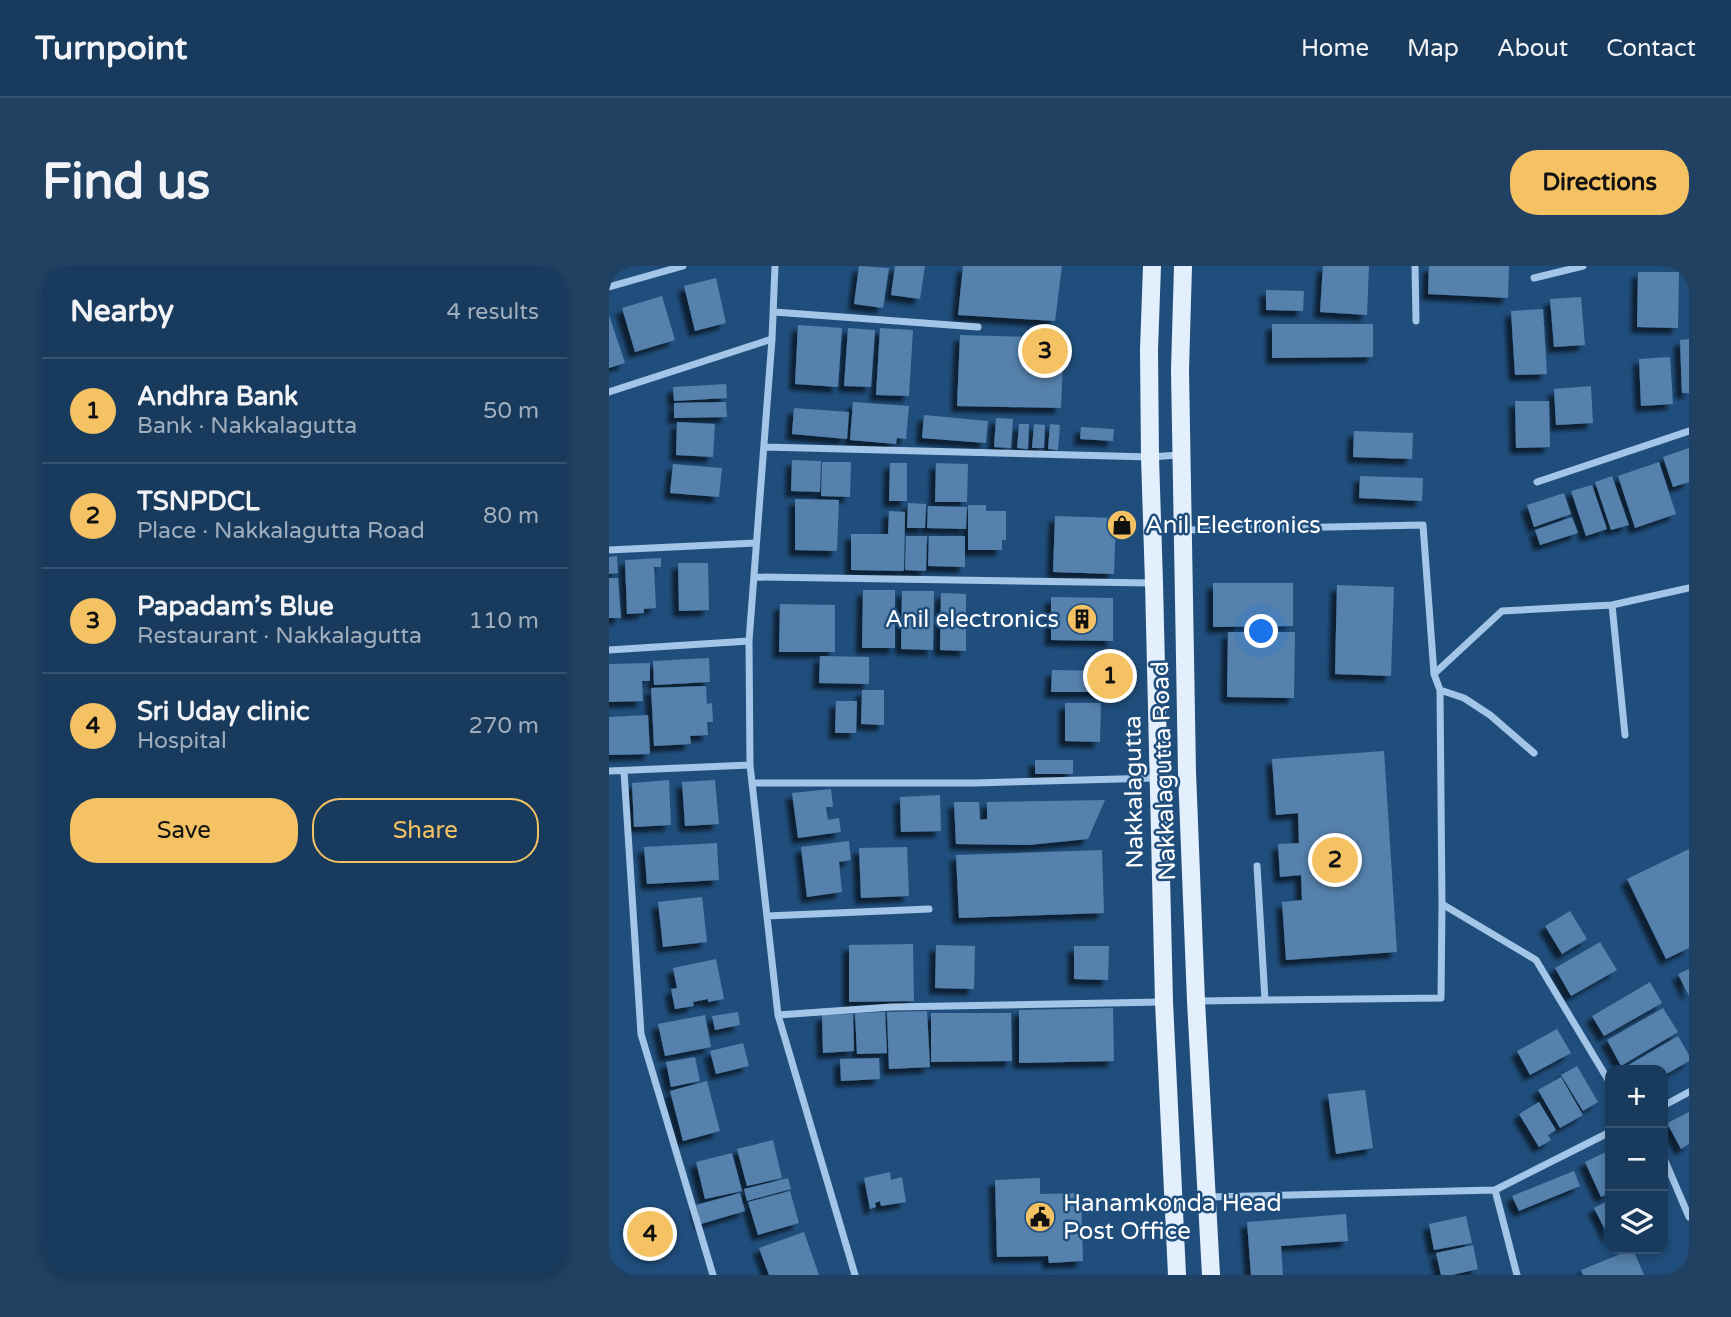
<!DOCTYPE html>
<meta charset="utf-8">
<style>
body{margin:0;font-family:"Varela Round",sans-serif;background:#214163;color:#f1f3f6}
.controls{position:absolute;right:21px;bottom:21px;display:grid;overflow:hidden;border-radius:14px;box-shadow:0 4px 10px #0003}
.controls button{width:63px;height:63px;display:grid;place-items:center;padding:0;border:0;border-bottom:2px solid #365472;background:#183a5d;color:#f1f3f6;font:35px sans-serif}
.you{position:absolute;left:653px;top:366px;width:24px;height:24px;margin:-18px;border:5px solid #fff;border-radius:50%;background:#1a73e8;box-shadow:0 0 0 10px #1a73e833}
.badge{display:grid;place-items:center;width:46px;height:46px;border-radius:50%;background:#f4c263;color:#111;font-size:23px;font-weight:700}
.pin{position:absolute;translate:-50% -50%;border:4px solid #fff;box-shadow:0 2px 7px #0006}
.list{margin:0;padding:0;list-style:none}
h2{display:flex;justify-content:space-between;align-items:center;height:91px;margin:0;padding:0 28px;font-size:30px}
h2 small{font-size:23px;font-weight:400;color:#9fadbc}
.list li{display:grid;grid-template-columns:46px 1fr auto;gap:21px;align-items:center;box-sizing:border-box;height:105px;padding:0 28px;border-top:2px solid #365472}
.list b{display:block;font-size:26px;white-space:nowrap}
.list p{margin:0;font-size:23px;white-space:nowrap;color:#9fadbc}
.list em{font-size:23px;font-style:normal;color:#9fadbc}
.actions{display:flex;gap:14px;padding:21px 28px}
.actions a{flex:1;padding:16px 0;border:2px solid #f4c263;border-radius:28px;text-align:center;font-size:24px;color:#f4c263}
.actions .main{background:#f4c263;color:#111}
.icon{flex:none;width:38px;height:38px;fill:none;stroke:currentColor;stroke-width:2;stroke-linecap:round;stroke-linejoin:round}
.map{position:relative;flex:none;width:1080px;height:1009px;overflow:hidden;border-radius:28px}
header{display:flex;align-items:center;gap:42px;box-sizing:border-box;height:98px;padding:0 35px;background:#183a5d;border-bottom:2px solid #365472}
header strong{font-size:33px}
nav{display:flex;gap:38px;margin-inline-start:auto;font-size:24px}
.intro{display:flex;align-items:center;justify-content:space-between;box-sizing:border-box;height:168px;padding:0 42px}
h1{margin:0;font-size:49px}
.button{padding:18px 32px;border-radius:28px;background:#f4c263;color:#111;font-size:24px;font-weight:700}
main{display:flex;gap:42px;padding:0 42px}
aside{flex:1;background:#183a5d;border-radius:28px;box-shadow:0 4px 10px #0003}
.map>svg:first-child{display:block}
.building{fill:#5481ac;filter:url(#shadow)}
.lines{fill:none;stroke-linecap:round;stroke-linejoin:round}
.street{stroke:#a3c5e7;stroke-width:7}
.primary{stroke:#e4effd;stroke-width:18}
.labels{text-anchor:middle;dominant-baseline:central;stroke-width:5;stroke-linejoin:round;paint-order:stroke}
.poi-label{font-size:24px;fill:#fff;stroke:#204e7c;text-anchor:start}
.street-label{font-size:24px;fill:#fff;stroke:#204e7c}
</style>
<header>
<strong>Turnpoint</strong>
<nav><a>Home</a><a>Map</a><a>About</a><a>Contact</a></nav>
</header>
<div class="intro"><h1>Find us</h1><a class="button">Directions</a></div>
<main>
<aside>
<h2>Nearby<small>4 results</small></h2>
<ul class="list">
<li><span class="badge">1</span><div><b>Andhra Bank</b><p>Bank · Nakkalagutta</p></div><em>50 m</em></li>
<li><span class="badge">2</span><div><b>TSNPDCL</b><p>Place · Nakkalagutta Road</p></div><em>80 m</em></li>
<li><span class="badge">3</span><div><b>Papadam’s Blue</b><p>Restaurant · Nakkalagutta</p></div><em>110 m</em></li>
<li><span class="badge">4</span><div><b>Sri Uday clinic</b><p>Hospital</p></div><em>270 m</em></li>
</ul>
<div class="actions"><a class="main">Save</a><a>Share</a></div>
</aside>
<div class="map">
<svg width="1080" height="1009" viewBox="0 0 1080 1009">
<defs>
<filter id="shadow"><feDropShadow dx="-6" dy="6" stdDeviation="2" flood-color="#0009"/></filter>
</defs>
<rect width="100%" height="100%" fill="#204e7c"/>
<path class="building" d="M250 0 280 2 274 42 245 38Z
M286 0H316L311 33 282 29Z
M354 0H453L446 55 349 49Z
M714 0H760L758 49 711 46Z
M820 0H900L899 32 819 28Z
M1029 6H1070L1069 62 1028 61Z
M107 12 117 57 86 65 75 20Z
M657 24 695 25 694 45 657 44Z
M53 30 66 74 26 86 13 42Z
M972 31 976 79 945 81 941 33Z
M934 43 938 108 906 109 902 45Z
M0 49 16 97 0 102Z
M663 58H764V91L663 92Z
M189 59 233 62 229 121 186 118Z
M239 62 266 64 262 121 235 120Z
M271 62 304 64 300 130 267 129Z
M351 69 455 72 452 142 348 140Z
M1080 73V127H1073L1071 74Z
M1061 91 1064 138 1032 140 1030 93Z
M117 118 118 132 65 135 64 121Z
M982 120 984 157 947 159 945 123Z
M906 135H940L941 181 907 182Z
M117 136 118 151 65 152V137Z
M244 136 300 140 297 173 288 172 287 178 241 174Z
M185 142 240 146 238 173 183 168Z
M315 149 379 155 377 177 313 172Z
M387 152 404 153 402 182 385 181Z
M68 156 106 158 104 191 67 189Z
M410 158H420L419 183 408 182Z
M425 158 436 159 435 182H423Z
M441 158 451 159 449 184 439 183Z
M472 161 505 163 504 175 471 173Z
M745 165 804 167 803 193 744 191Z
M1080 182V216L1064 221 1054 191Z
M183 194 212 195 211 226 182 225Z
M213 196H242L241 231 212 230Z
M1050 196 1067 248 1026 262 1009 210Z
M281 197H298V235H280Z
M327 197 359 198 358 236H326Z
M64 198 113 202 110 231 61 227Z
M751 210 814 212 813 235 750 232Z
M1003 210 1020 259 1002 264 986 216Z
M983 219 998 263 977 270 962 225Z
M955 227 962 248 925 261 918 239Z
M186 233 230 234 228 285 186 284Z
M299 237 317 238 316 262H298Z
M359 239H377V245H397V274H393V284H359Z
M319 240 358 241 357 263 318 262Z
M280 245 296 246 295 305 242 304V268H279Z
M446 250 507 252 505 308 444 306Z
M963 251 969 267 931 279 926 264Z
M297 270H318L317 305 296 304Z
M320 270H356V301L319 300Z
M8 290 9 307 0 308V291Z
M52 292V301H45L47 342 35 343V347L18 348 16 294Z
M69 297H99L100 344 70 345Z
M0 312H9L12 352H0Z
M604 317H684V360L604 361Z
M728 319 785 321 782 410 726 408Z
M254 324H286V382H253Z
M293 325H325L324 384 292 383Z
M332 327 357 328V385L331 384Z
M442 331 504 332V375L442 374Z
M171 338 226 339V386H170Z
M619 366H686L685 432 618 431Z
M211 390 260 391V418L210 417Z
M100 392 101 416 45 419 44 395Z
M41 397V415H33L34 435 0 436V398Z
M443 404 515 405V426H442Z
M97 420 98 438 103 437 104 456H98L99 469 81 470 82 478 45 480 42 422Z
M253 424H275V459L252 458Z
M227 435H248L247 467H226Z
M456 437H492L491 476 456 475Z
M39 449 41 488 0 489V451Z
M775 485 788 686 677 694 673 636 693 634 692 609 671 611 669 578 690 577 689 547 667 549 663 493Z
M426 494H464V508H426Z
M60 514 62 559 25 561 23 517Z
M106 514 110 558 76 560 73 516Z
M222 523 224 541H217L219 554 230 552 232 566 189 572 183 527Z
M331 529 332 565 292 566 291 531Z
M496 534 479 573 420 579 347 578 345 536H370L371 554 378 553V536Z
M240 575 242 594 230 596 233 626 198 631 192 581Z
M108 577 110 614 38 618 35 581Z
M298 581 300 630 252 632 250 582Z
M1080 583V682L1057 693 1018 613Z
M493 584 495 647 350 652 347 589Z
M93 631 98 676 54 681 49 636Z
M961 645 978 673 953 688 936 660Z
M991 676 1008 704 962 730 946 702Z
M304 678 305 735 240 736V679Z
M327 679 366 680 365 723 326 722Z
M465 680H500L499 714 465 713Z
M107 693 115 733 99 736V733L84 736 85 740 66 743 62 723 68 722 64 702Z
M1080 703V730L1069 708Z
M1041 716 1053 737 995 770 983 750Z
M504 742 505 795 410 797V744Z
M1054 742 1069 766 1012 800 998 774Z
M318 745 321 801 280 803 278 746Z
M129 746 131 759 106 764 103 750Z
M276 746 278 787 248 788 246 747Z
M322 747H402L403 795 322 796Z
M244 748 245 785 214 787 213 749Z
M96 749 102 781 56 790 49 758Z
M948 763 962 787 921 809 908 785Z
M1069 770 1080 789V795L1054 810V804H1011Z
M134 777 140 800 107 808 101 785Z
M86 791 91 815 62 821 57 796Z
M270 792 271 813 232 815 231 793Z
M968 800 989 836 974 845 952 809Z
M952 811 974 849 951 862 929 824Z
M98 815 111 865 74 875 61 825Z
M756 824 764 882 727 888 719 828Z
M930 836 947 864 939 869 942 874 930 881 910 848Z
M1080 846V878L1072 883 1058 857Z
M164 874 173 912 138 920 128 883Z
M1001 884V927L992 931 976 896Z
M123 887 133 925 96 933 87 896Z
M965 905 971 920 910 945 903 930Z
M281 906 282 914 293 911 297 936 272 940 271 935 266 937 267 941 261 943 255 912Z
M179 912 182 923 138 935 135 923Z
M431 912V928L472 927 474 995 440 997 439 990 388 991 386 914Z
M181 925 190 957 149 969 139 936Z
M131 927 136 945 92 958 87 939Z
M1001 934V973L985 942Z
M737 948 739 975 672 980 674 1009H642L638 956Z
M857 950 863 977 825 984 820 958Z
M48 960 50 969 37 972 35 962Z
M195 966 210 1009H160L150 982Z
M864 979 869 1003 843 1009H832L827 987Z
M1024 983 1035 1009H974L972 1004Z"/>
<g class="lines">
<path class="street" d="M166 0 163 73 140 375 141 499 169 749 246 1009
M806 0 807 55
M925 12 974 0
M0 21 74 0
M165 46 369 61
M0 126 163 73
M155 181 541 191 570 189
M928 216 1080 165
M575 264 814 259 825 408 831 424 833 638 832 732 588 735
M0 284 147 277
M145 311 543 317
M1003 339 1016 469
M0 384 140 375
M825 408 893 345 1003 339 1080 322
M831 424 855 432 881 449 925 487
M0 505 141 499
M15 505 32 768 104 1009
M143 517H365L548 512
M648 600 656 734
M833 638 927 694 1001 817
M158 650 320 643
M169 749 282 741 553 736
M1054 840 1080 826
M1054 890 1080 951
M599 931 886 924
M908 1009 886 924 1001 866"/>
<path class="primary" d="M543 0 540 84 541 191 545 317 555 736 568 1009
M574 0 571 104 578 506 587 735 602 1009"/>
</g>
<defs>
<g id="shop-disc" transform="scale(1.575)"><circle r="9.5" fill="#f4c263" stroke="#204e7c"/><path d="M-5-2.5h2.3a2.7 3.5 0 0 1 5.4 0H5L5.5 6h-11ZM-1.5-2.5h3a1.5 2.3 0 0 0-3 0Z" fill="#111"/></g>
<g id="building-disc" transform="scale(1.575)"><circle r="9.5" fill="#f4c263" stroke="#204e7c"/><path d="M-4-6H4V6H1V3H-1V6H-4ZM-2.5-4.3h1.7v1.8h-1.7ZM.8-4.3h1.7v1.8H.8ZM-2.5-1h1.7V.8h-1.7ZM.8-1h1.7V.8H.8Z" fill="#111"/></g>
<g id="civic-disc" transform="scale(1.575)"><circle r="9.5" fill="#f4c263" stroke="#204e7c"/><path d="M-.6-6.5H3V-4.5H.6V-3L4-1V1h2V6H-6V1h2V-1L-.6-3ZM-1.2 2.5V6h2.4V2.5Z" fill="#111"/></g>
</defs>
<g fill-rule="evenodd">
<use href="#shop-disc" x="513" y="259"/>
<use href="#building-disc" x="473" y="353"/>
<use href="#civic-disc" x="431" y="951"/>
</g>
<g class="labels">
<g class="poi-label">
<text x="536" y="259">Anil Electronics</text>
<text x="450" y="353" text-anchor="end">Anil electronics</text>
<text x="454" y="937">Hanamkonda Head<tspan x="454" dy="28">Post Office</tspan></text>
</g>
<g class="street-label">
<text transform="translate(555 505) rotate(-92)">Nakkalagutta Road</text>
<text transform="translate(525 526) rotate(-91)">Nakkalagutta</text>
</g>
</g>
</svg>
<div class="controls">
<button>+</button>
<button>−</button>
<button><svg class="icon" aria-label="layers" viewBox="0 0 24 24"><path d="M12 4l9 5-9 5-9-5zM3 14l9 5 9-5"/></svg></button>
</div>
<div class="you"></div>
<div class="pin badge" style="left:501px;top:410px">1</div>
<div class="pin badge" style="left:726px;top:594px">2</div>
<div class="pin badge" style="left:436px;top:85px">3</div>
<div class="pin badge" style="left:41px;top:968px">4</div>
</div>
</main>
